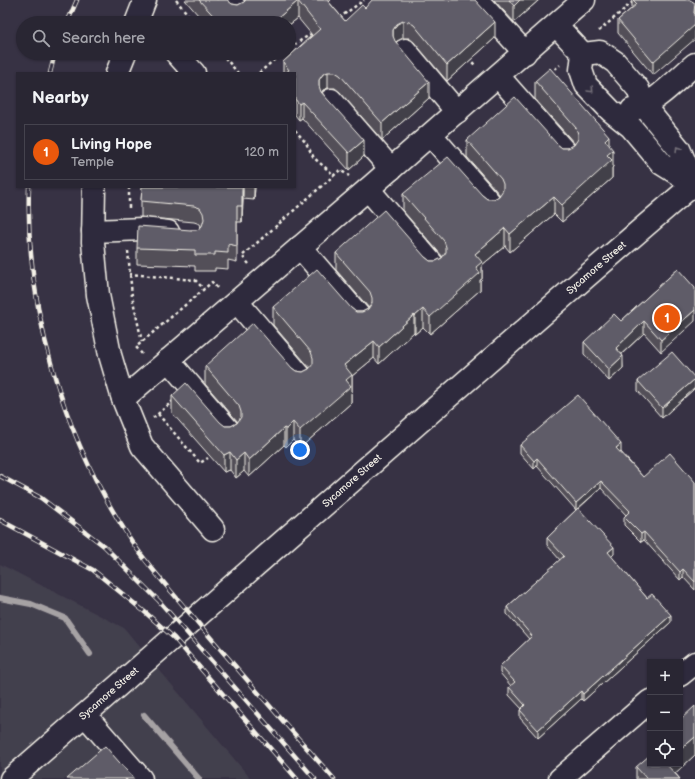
<!DOCTYPE html>
<meta charset="utf-8">
<style>
body{margin:0;font-family:"Balsamiq Sans",sans-serif;background:#312e3b;color:#f1f3f6}
.controls{position:absolute;right:12px;bottom:12px;display:grid;overflow:hidden;border-radius:0px;box-shadow:0 1px 3px #0004}
.controls button{width:36px;height:36px;display:grid;place-items:center;padding:0;border:0;border-bottom:1px solid #45434e;background:#292633;color:#f1f3f6;font:20px sans-serif}
.you{position:absolute;left:300px;top:450px;width:14px;height:14px;margin:-10px;border:3px solid #fff;border-radius:50%;background:#1a73e8;box-shadow:0 0 0 6px #1a73e833}
.badge{display:grid;place-items:center;width:26px;height:26px;border-radius:50%;background:#ea580c;color:#fff;font-size:13px;font-weight:700}
.pin{position:absolute;translate:-50% -50%;border:2px solid #fff;box-shadow:0 1px 4px #0006}
.list{margin:0;padding:0;list-style:none}
h2{display:flex;justify-content:space-between;align-items:center;height:52px;margin:0;padding:0 16px;font-size:17px}
h2 small{font-size:13px;font-weight:400;color:#a5a5ac}
.list li{display:grid;grid-template-columns:26px 1fr auto;gap:12px;align-items:center;box-sizing:border-box;height:56px;margin:0 8px 8px;padding:0 8px;border:1px solid #45434e;border-radius:0px}
.list b{display:block;font-size:15px;white-space:nowrap}
.list p{margin:0;font-size:13px;white-space:nowrap;color:#a5a5ac}
.list em{font-size:13px;font-style:normal;color:#a5a5ac}
.icon{flex:none;width:22px;height:22px;fill:none;stroke:currentColor;stroke-width:2;stroke-linecap:round;stroke-linejoin:round}
.map{position:relative;flex:none;width:695px;height:779px;overflow:hidden}
.search{position:absolute;background:#292633;box-shadow:0 1px 3px #0004;left:16px;top:16px;width:280px;height:44px;display:flex;align-items:center;gap:10px;box-sizing:border-box;padding:0 14px;border-radius:22px;color:#a5a5ac;font-size:15px}
.panel{position:absolute;background:#292633;box-shadow:0 1px 3px #0004;left:16px;top:72px;width:280px;height:116px;border-radius:0px}
.map>svg:first-child{display:block}
.built{fill:#433f4e}
.lines{fill:none;stroke-linecap:round;stroke-linejoin:round}
.stream{stroke:#a6a2a4;stroke-width:6}
.minor-casing{stroke:#f4f1e8;stroke-width:25}
.path{stroke:#f4f1e8;stroke-width:2.5;stroke-dasharray:3 3;stroke-linecap:butt}
.minor{stroke:#2f2a3d;stroke-width:22}
.rail-casing{stroke:#f4f1e8;stroke-width:4.5}
.rail{stroke:#2f2a3d;stroke-width:3;stroke-dasharray:9;stroke-linecap:butt}
.wall{fill:#524f59;stroke:#f4f1e8}
.shaded-wall{fill:#424048;stroke:#f4f1e8}
.building{fill:#5f5c67;stroke:#f4f1e8}
.oneway{stroke:#747079}
.labels{text-anchor:middle;dominant-baseline:central;stroke-width:3;stroke-linejoin:round;paint-order:stroke}
.street-label{font-size:10px;fill:#f4f1e8;stroke:#2f2a3d}
</style>
<div class="map">
<svg width="695" height="779" viewBox="0 0 695 779">
<rect width="100%" height="100%" fill="#373244"/>
<filter id="ink" filterUnits="userSpaceOnUse"><feTurbulence type="fractalNoise" baseFrequency=".025" numOctaves="2"/><feDisplacementMap in="SourceGraphic" scale="8" xChannelSelector="R" yChannelSelector="G"/><feConvolveMatrix kernelMatrix="1 2 1 2 8 2 1 2 1" color-interpolation-filters="sRGB"/></filter>
<g filter="url(#ink)">
<path class="built" d="M0 564 124 628 251 779H0Z"/>
<g class="lines">
<path class="stream" d="M0 598 31 604 65 618 90 654
M144 715 199 779"/>
<g class="minor-casing">
<g id="minor">
<path d="M229 0 236 9"/>
<path d="M477 0 525 53"/>
<path d="M136 23 145 0"/>
<path d="M556 25 583 54 581 70 586 85 611 111 631 127 662 164 694 184"/>
<path d="M405 50 457 112"/>
<path d="M176 53 194 73"/>
<path d="M583 54 600 52 615 62 638 89 644 106 679 149 695 185"/>
<path d="M117 73 125 53"/>
<path d="M498 76 566 153"/>
<path d="M331 100 391 169"/>
<path d="M632 110C657 102 675 81 695 64"/>
<path d="M431 135 491 204"/>
<path d="M94 187 93 242 98 295 110 355 123 399 142 446 213 529"/>
<path d="M368 189 434 266"/>
<path d="M93 231 143 229 168 232"/>
<path d="M300 247 360 317"/>
<path d="M237 302 301 377"/>
<path d="M168 360 229 431"/>
<path d="M123 399 368 189 584 0"/>
<path d="M680 675 695 663"/>
<path d="M85 715 141 779"/>
<path id="s1" d="M11 779C239 581 465 380 695 183"/>
<path d="M560 779 650 701"/>
</g>
</g>
<path class="path" d="M176 0 195 23
M339 18 364 0
M599 31 635 0
M289 48 314 32
M221 53 238 73
M468 58 476 66
M259 73 282 53
M550 73 560 65
M295 130 306 143 314 158 334 175
M129 208V187
M128 251 132 296 142 342
M249 264 242 256 340 170 349 176
M129 274 195 280 204 289
M142 354 136 347 204 289 212 282 218 289
M158 414 200 463 208 458
M153 418 174 400"/>
<use href="#minor" class="minor"/>
<g class="rail-casing">
<path id="rail" d="M67 23 77 0
M50 73 55 53
M29 187C25 307 63 437 129 537 145 563 167 586 187 610 235 667 285 723 334 779
M0 476 41 498 104 546 159 601 315 779
M0 520 93 570 146 613 174 638 297 779"/>
</g>
<use href="#rail" class="rail"/>
</g>
<path class="wall" d="M185 0H227L232 4 238 5 244 2 245 1V0H331L329 2 345 21 365 8 495 38 447 81 414 42 409 38H403L397 41 396 42 429 98 382 140 340 92 335 88H328L323 90 322 92 364 156 349 170 302 118 299 120 295 115V73H283V62L312 35 298 18 289 25V23H205Z
M494 0H539L514 22Z
M632 0H690L653 75 618 33V20L632 8Z
M535 81 609 145 613 167 612 168V178L562 222 554 214 510 252 505 246 482 265V279L480 280V290L430 334 423 327 415 334 414 332 379 364 374 358 352 376V392L351 393V403L300 448 293 440 286 447 284 445 249 477 244 471 236 478 230 470 224 472 172 413V396L225 426H231L237 423 238 422 205 384V366L292 368 296 371 303 372 309 369 310 368 273 325V307L351 308 356 312H362L368 309 369 308 336 270V253L425 257 430 261H436L442 258 443 257 403 211V194L482 195 487 199H494L499 196 500 195 467 157V140L557 144 562 148H568L574 145 575 144 535 99Z
M142 187H255L254 200 243 199 242 222H237V262L228 260V269L215 268V271H195V266L137 264V248L191 230H197L201 226 200 224 194 222 141 217V201Z
M678 269 661 352 644 333 622 354 623 368 609 381 584 354V342L621 321Z
M695 378V388L662 418 638 391V381Z
M520 445 621 452 643 477 695 482V590L683 577 680 580 644 540 641 542 624 525V517L626 515 601 488 578 509 614 554 611 556 647 598 671 622 583 701 581 699 538 738 520 718V710L522 709 509 695V687L511 686 500 673V666L529 639 507 614V607L560 560 547 545V538L576 510 537 466 534 469 520 453Z
M695 755 675 773 680 779H636V767Z"/>
<path class="shaded-wall" d="M520 0H539L514 22V6Z
M298 1V18L289 25V23H272Z
M695 6V39L653 75V62L694 13Z
M403 21V38L397 41 393 46V30L397 24Z
M495 22V38L447 81V65Z
M328 72V88L323 90 319 96V80L323 74Z
M429 82V98L382 140V123Z
M302 102V118L299 120V104Z
M609 136V153L613 150V167L612 168V178L562 222V205L605 140Z
M364 140V156L349 170V153Z
M243 187V199L242 222V206Z
M254 187H255L254 200Z
M554 197V214L510 252V234Z
M505 228V246L482 265V279L480 280V290L430 334V317L475 254Z
M423 309V327L415 334V316Z
M695 310V321L661 352V340Z
M414 315V332L379 364V347Z
M644 321V333L616 359V348Z
M374 341V358L352 376V392L351 393V403L300 448V430L344 365Z
M623 356V368L609 381V369Z
M695 379V388L662 418V408Z
M293 422V440L286 447V429Z
M284 428V445L249 477V460Z
M621 444V452L616 456V448Z
M230 452V470L224 472V455Z
M244 453V471L236 478V460Z
M537 458V466L534 469V461Z
M601 481V488L576 510V503Z
M644 532V540L641 542V534Z
M614 547V554L608 560V552Z
M683 569V577L680 580V572Z
M671 615V622L583 701V694Z
M581 691V699L538 738V730Z
M695 737V755L669 779 666 764H680V750Z"/>
<path class="building" d="M199 0H227L232 4 238 5 244 2 246 0H327L345 21 362 5 365 8 372 0H475L495 22 447 65 414 25 409 22 403 21 397 24 393 30V36L395 41 429 82 382 123 340 75 335 72H328L323 74 319 80V86L321 92 364 140 349 153 302 102 299 104 295 99V73H285L289 70 283 62 320 29 298 1 272 23H220Z
M509 0H520L514 6Z
M633 0H690L695 3 694 13 695 14V25L653 62 618 20 637 4Z
M550 68 609 136 605 140 613 150 607 155 612 160 562 205 554 197 510 234 505 228 475 254 482 262 476 267 480 273 430 317 423 309 415 316 414 315 379 347 374 341 344 365 352 375 346 380 351 386 300 430 293 422 286 429 284 428 249 460 244 453 236 460 230 452 224 455 172 396 186 383 220 422 225 426H231L237 423 241 417V412L239 406 205 366 253 323 292 368 296 371 303 372 309 369 313 364V358L311 352 273 307 317 269 351 308 356 312H362L368 309 372 303V298L370 292 336 253 384 210 425 257 430 261H436L442 258 446 252V247L444 241 403 194 448 157 482 195 487 199H494L499 196 503 190V184L501 179 467 140 515 97 557 144 562 148H568L574 145 578 139V134L576 128 535 81Z
M142 187H242V206H237V246L228 244V253L215 252V255H195V250L137 248 138 226 191 230H197L202 226 204 219 203 213 200 208 194 206 141 201Z
M678 269 695 288V310L661 340 644 321 616 348 623 356 609 369 584 342 614 314 621 321Z
M672 352 695 378V379L662 408 638 381Z
M578 395 621 444 616 448 643 477 670 453 695 482V582L683 569 680 572 644 532 641 534 624 517 630 511 601 481 576 503 537 458 534 461 520 445Z
M578 508 614 547 608 552 647 598 652 594 671 615 583 694 581 691 538 730 520 710 525 705 509 687 515 682 500 666 532 636 507 607 564 556 547 538Z
M695 706V737L680 750V720Z
M105 746 134 779H67Z
M650 755V764H666L680 779H647L636 767Z"/>
<defs><path id="oneway-chevron" d="M-2-3.5L2.5 0L-2 3.5" fill="none" stroke-width="1.6" stroke-linecap="round" stroke-linejoin="round"/></defs>
<g class="oneway">
<use href="#oneway-chevron" transform="translate(591 90) rotate(47)"/>
<use href="#oneway-chevron" transform="translate(678 149) rotate(-122)"/>
</g>
</g>
<g class="labels">
<g class="street-label">
<text stroke="none"><textPath href="#s1" startOffset="777">Sycamore Street</textPath></text>
<text stroke="none"><textPath href="#s1" startOffset="453">Sycamore Street</textPath></text>
<text stroke="none"><textPath href="#s1" startOffset="130">Sycamore Street</textPath></text>
</g>
</g>
</svg>
<div class="controls">
<button>+</button>
<button>−</button>
<button><svg class="icon" aria-label="locate" viewBox="0 0 24 24"><circle cx="12" cy="12" r="6"/><path d="M12 2v4M12 18v4M2 12h4M18 12h4"/></svg></button>
</div>
<div class="you"></div>
<div class="pin badge" style="left:667px;top:318px">1</div>
<div class="search"><svg class="icon" aria-label="search" viewBox="0 0 24 24"><circle cx="10" cy="10" r="6"/><path d="M15 15l6 6"/></svg>Search here</div>
<section class="panel">
<h2>Nearby<small></small></h2>
<ul class="list">
<li><span class="badge">1</span><div><b>Living Hope</b><p>Temple</p></div><em>120 m</em></li>
</ul>
</section>
</div>
